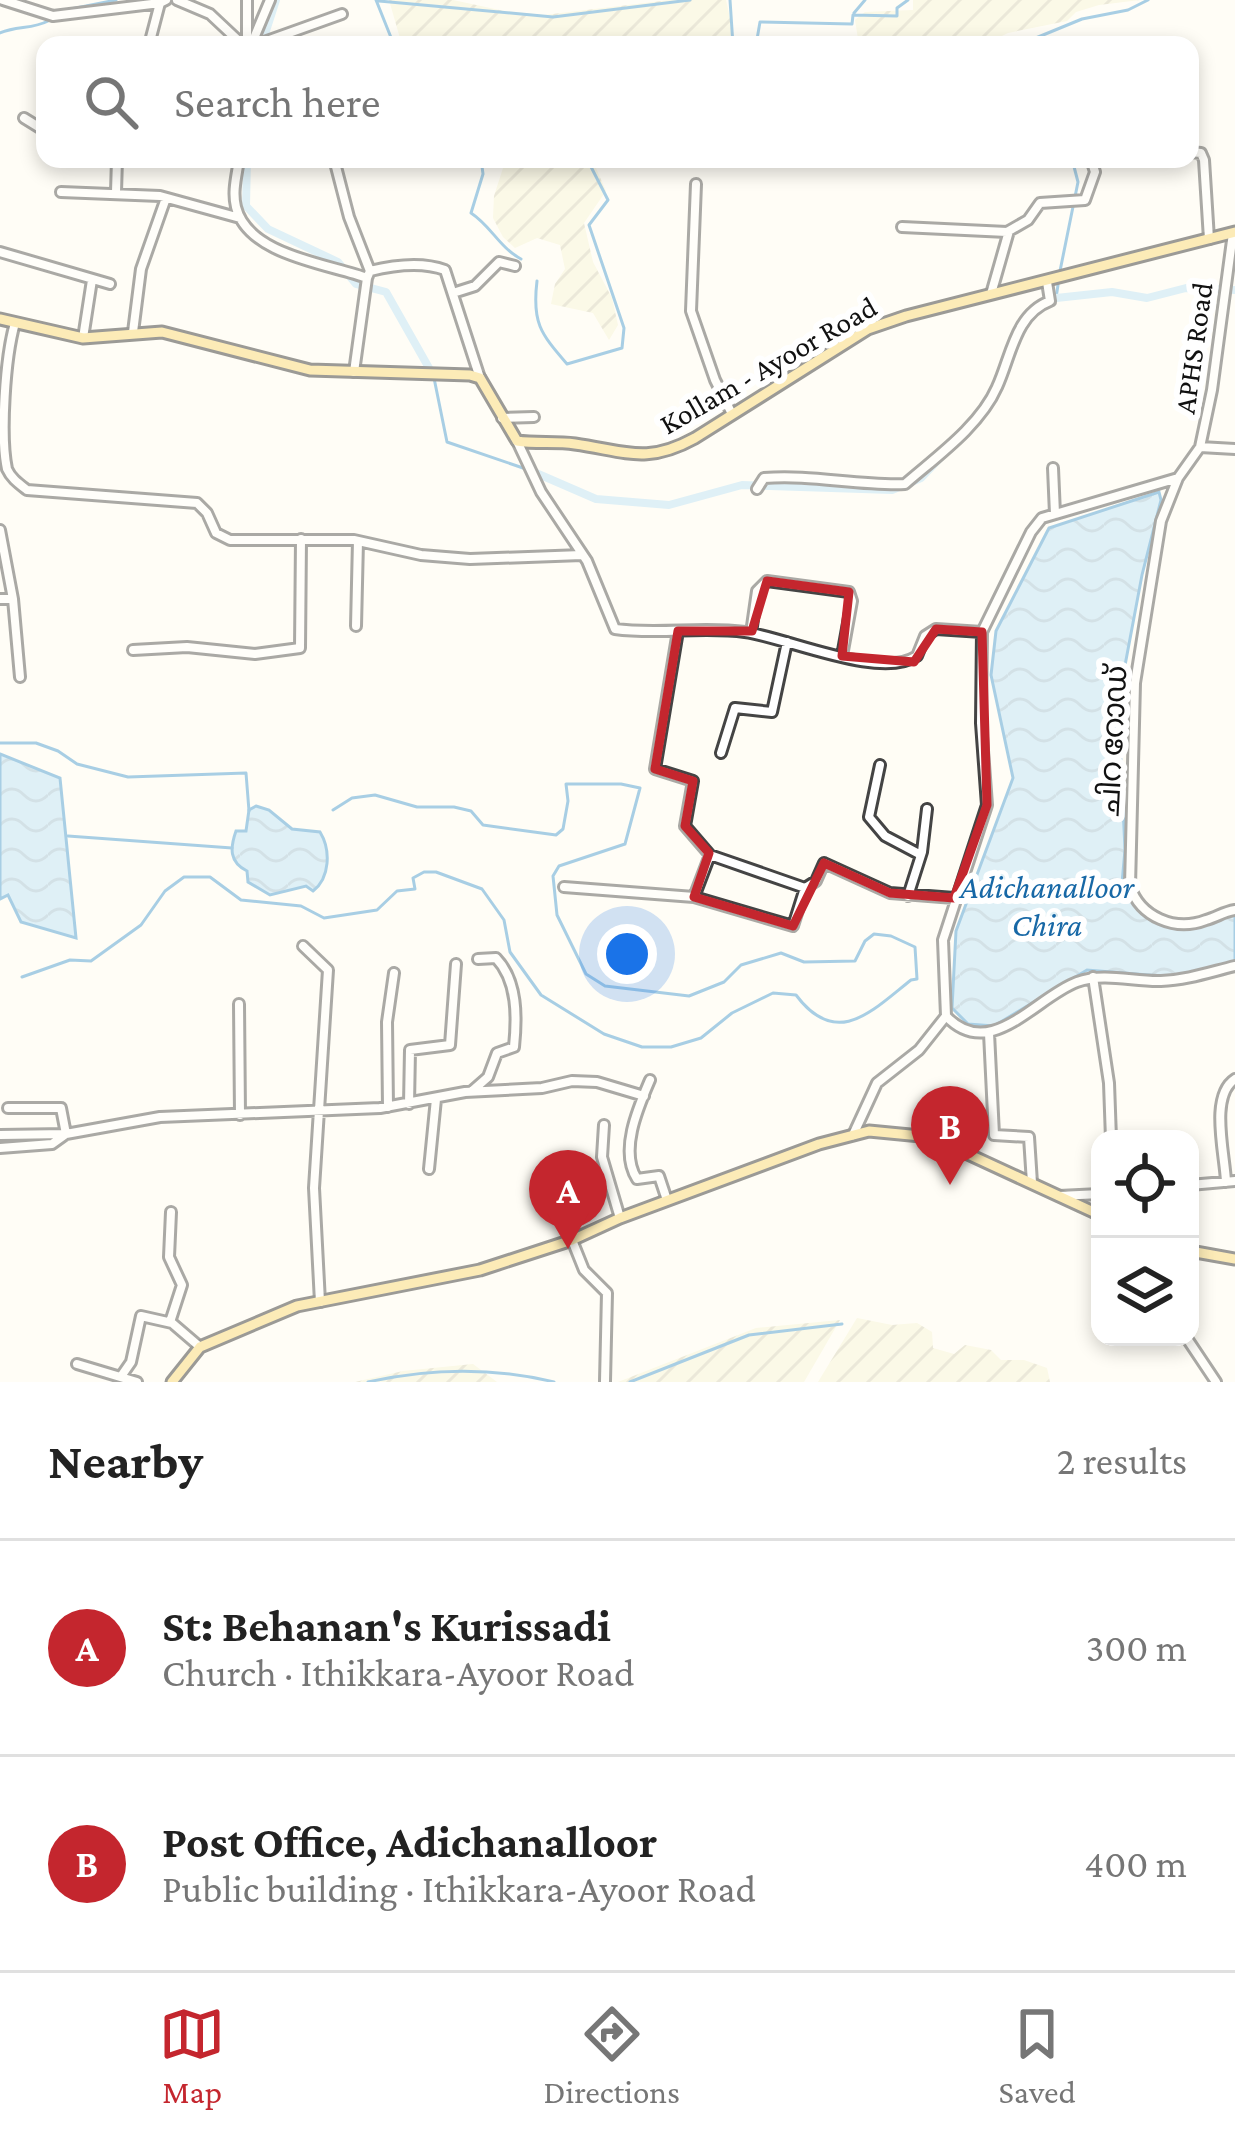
<!DOCTYPE html>
<meta charset="utf-8">
<style>
body{margin:0;font-family:"Crimson Pro","Noto Sans Malayalam",serif;background:#f2f2f2;color:#222}
.controls{position:absolute;right:36px;bottom:36px;display:grid;overflow:hidden;border-radius:24px;box-shadow:0 6px 18px #0003}
.controls button{width:108px;height:108px;display:grid;place-items:center;padding:0;border:0;border-bottom:3px solid #e0e0e0;background:#fff;color:#222;font:60px sans-serif}
.you{position:absolute;left:627px;top:954px;width:42px;height:42px;margin:-30px;border:9px solid #fff;border-radius:50%;background:#1a73e8;box-shadow:0 0 0 18px #1a73e833}
.badge{display:grid;place-items:center;width:78px;height:78px;border-radius:50%;background:#c4262e;color:#fff;font-size:39px;font-weight:700}
.pin{position:absolute;translate:-50% -99px;filter:drop-shadow(0 3px 6px #0008)}
.pin::after{content:'';position:absolute;top:63px;width:42px;height:36px;background:inherit;clip-path:polygon(0 0,100% 0,50% 100%)}
.list{margin:0;padding:0;list-style:none}
h2{display:flex;justify-content:space-between;align-items:center;height:156px;margin:0;padding:0 48px;font-size:51px}
h2 small{font-size:39px;font-weight:400;color:#767676}
.list li{display:grid;grid-template-columns:78px 1fr auto;gap:36px;align-items:center;box-sizing:border-box;height:216px;padding:0 48px;border-top:3px solid #e0e0e0}
.list b{display:block;font-size:45px;white-space:nowrap}
.list p{margin:0;font-size:39px;white-space:nowrap;color:#767676}
.list em{font-size:39px;font-style:normal;color:#767676}
.icon{flex:none;width:66px;height:66px;fill:none;stroke:currentColor;stroke-width:2;stroke-linecap:round;stroke-linejoin:round}
.map{position:relative;flex:none;width:1235px;height:1382px;overflow:hidden}
.search{position:absolute;background:#fff;box-shadow:0 6px 18px #0003;left:36px;right:36px;top:36px;height:132px;display:flex;align-items:center;gap:30px;box-sizing:border-box;padding:0 42px;border-radius:24px;color:#767676;font-size:45px}
.sheet{height:588px;background:#fff}
nav{display:flex;justify-content:space-around;align-items:center;box-sizing:border-box;height:168px;border-top:3px solid #e0e0e0;background:#fff;font-size:33px;color:#767676}
nav a{display:grid;justify-items:center;gap:6px}
nav .on{color:#c4262e}
.map>svg:first-child{display:block}
.farmland{fill:url(#farmland-furrows)}
.water{fill:url(#water-waves);stroke:#3f96cf;stroke-width:3}
.lines{fill:none;stroke-linecap:round;stroke-linejoin:round}
.stream{stroke:#3f96cf;stroke-width:3}
.canal{stroke:#b9e0f7;stroke-width:8}
.minor-casing{stroke:#444;stroke-width:14}
.major-casing{stroke:#222;stroke-width:15}
.minor{stroke:#fff;stroke-width:8}
.major{stroke:#f9d66b;stroke-width:9}
.marked{fill:none;stroke:#c4262e;stroke-width:9;stroke-linejoin:round}
.labels{text-anchor:middle;dominant-baseline:central;stroke-width:12;stroke-linejoin:round;paint-order:stroke}
.street-label{font-size:30px;fill:#111;stroke:#fff}
.water-label{font-size:33px;font-style:italic;fill:#1768a6;stroke:#fff}
</style>
<div class="map">
<svg width="1235" height="1382" viewBox="0 0 1235 1382">
<defs>
<pattern id="farmland-furrows" width="10" height="10" patternUnits="userSpaceOnUse" patternTransform="scale(3)"><rect width="10" height="10" fill="#f6f3d4"/><path d="M-1 1l2-2M0 10L10 0M9 11l2-2" fill="none" stroke="#d2cfb5"/></pattern>
<pattern id="water-waves" width="16" height="10" patternUnits="userSpaceOnUse" patternTransform="scale(3)"><rect width="16" height="10" fill="#b9e0f7"/><path d="M0 5q4-4 8 0t8 0" fill="none" stroke="#9ebfd3"/></pattern>
</defs>
<rect width="100%" height="100%" fill="#fffdf5"/>
<path class="farmland" d="M389 0H453L504 11 544 15 670 0H726L736 45H402Z
M913 0H1140L1099 5 1076 12 1067 21 1008 33 983 45H859L855 20 865 12 913 10Z
M496 159H592L606 191 584 223 593 262 612 298 618 325 609 340 593 313 551 304 555 284 565 269 560 245 537 238 515 248 503 237 493 218 494 196 504 165Z
M857 1318 892 1325 917 1323 932 1332 933 1348 954 1354 965 1345 991 1350 1001 1360H1024L1047 1368 1050 1382H818Z
M840 1320 804 1382H618L756 1328Z
M473 1364 497 1382H355L403 1371Z"/>
<path class="water" d="M1159 492 1161 500 1142 575 1123 676 1120 741 1125 850 1122 883 1128 898 1167 925 1235 913V962L1173 977 1087 970 994 1026 968 1024 952 1008 956 931 1013 778 991 675 996 631 1049 528Z
M0 754 60 778 76 938 21 922 8 895 0 899Z
M256 806 269 810 292 829 320 832C331 850 330 878 313 891L306 886 270 895 248 882 247 871C229 862 230 848 236 831H246L249 810Z"/>
<g class="lines">
<path class="stream" d="M376 0 394 45
M730 0 733 45
M379 1 553 17 690 0
M66 10 116 0
M854 13 865 0
M0 33C16 26 33 29 48 21
M756 45 760 22 852 24 853 15 897 16V8L908 0
M1026 45V42L1082 19 1128 10 1148 0
M481 159 483 174 471 213C491 226 499 247 521 259
M643 159 644 164 653 159
M1060 271 1078 182 1072 159
M537 281C532 322 540 333 567 364L622 348 624 328 589 225 608 200 587 159
M1056 298 1058 285
M434 378 447 442 526 469
M0 743H36L58 751 77 764 128 777 246 773 249 811
M68 836 232 848
M22 977 70 960 91 961 141 925 165 891 184 877H210L241 900 301 906 324 918 377 910 397 891 415 889 413 878 424 872H436L482 889 504 920 510 952 541 995 604 1034 642 1047H671L701 1038 732 1013 773 993 796 995C837 1050 873 1010 911 980L917 979 915 947 891 936 874 934 865 941 855 961 804 962 781 953 741 965 724 982 689 996 605 986 586 974 557 915 553 876 559 866 625 844 640 788 621 784H566L568 801 563 829 556 835 483 825 471 811 454 807H417L375 795 352 798 333 810
M368 1382C431 1368 492 1367 554 1382
M630 1382 749 1335 842 1324"/>
<path class="canal" d="M257 45 264 37 276 0
M247 159 246 206 268 229 338 262 356 284 386 292 429 368
M1047 299 1112 292 1147 298 1186 288 1235 290
M1007 369 1020 333
M536 473 596 499 669 505 742 485 892 490 921 478 941 457"/>
<g class="minor-casing">
<path id="minor" d="M3 0 53 16 160 3
M177 0 210 14 243 45
M247 0V42
M252 43 270 0
M261 43 342 14
M149 45 160 3 166 0
M24 118 45 131
M1190 152 1201 153 1204 160 1209 239
M239 159C237 175 232 191 236 207 248 256 330 264 367 278
M334 159 349 217 370 271
M696 184 691 311 715 380 732 414
M61 192 160 196 240 218
M116 192 117 159
M902 227 1007 232 1028 220 1040 203 1085 200 1095 172 1091 159
M0 252 110 284
M367 278 370 271C394 265 421 261 445 270L480 378
M453 293 475 286 499 262 515 266
M991 294 1009 231
M15 323C5 358 0 436 7 469 11 478 18 483 27 490L197 503 207 513 216 533 230 540H354L421 555 470 559 582 555
M133 332 141 269 166 198
M83 338 92 280
M354 372 367 278
M502 418 534 417
M517 441 541 492 587 561 615 629C658 635 702 626 745 632 788 638 880 680 917 656L925 636 936 629 982 632 981 723 987 805 943 940 946 1016C990 1063 1036 997 1077 982 1105 972 1133 982 1161 981 1187 980 1210 972 1235 966
M1200 447 1235 449
M1053 468 1055 514
M1178 478 1161 521 1135 683 1130 886C1140 917 1175 932 1206 920 1217 917 1223 912 1235 910
M757 489 764 478C811 474 858 486 905 484 936 457 980 426 997 387 1011 357 1015 314 1050 301L1047 282
M0 530 13 599 20 677
M0 599H13
M356 626 358 541
M678 631 655 769 693 781 685 826 710 855
M982 632 1031 532 1042 518 1178 478 1200 447 1212 390 1233 233
M751 633 757 591 767 581 849 592 852 601 842 656
M133 650 187 647 255 654 300 648 301 539
M721 753 735 708 772 712 787 642
M880 765 869 817 885 836 921 855
M564 887 694 897 710 855 805 888 816 881 824 863 890 893 954 898
M908 896 922 852 927 809
M694 897 793 926 805 888
M303 946 328 970 314 1188 320 1302
M1093 977 1109 1083 1111 1139
M239 1004 240 1115
M989 1033 994 1135 1029 1137 1032 1183
M650 1080C638 1108 619 1151 637 1179L659 1176 667 1200
M472 1091 488 1077 497 1053 514 1047C517 1018 518 981 496 958L478 959
M409 1104 410 1050 450 1045 456 964
M388 1107 387 1022 394 973
M604 1125 602 1157 620 1218
M0 1135 66 1134 160 1117 380 1108 465 1092 542 1088 572 1081 597 1082 644 1096
M853 1135 877 1083 919 1050 946 1016
M0 1148 52 1144 66 1134 61 1108H8
M429 1169 436 1099
M1226 1182C1225 1154 1209 1096 1235 1079
M1190 1185 1235 1181
M1059 1196 1100 1194
M572 1240 584 1270 607 1293 605 1381
M170 1322 182 1285 169 1257 171 1212
M1186 1337 1216 1382
M77 1364 137 1382
M122 1375 131 1362 141 1316 172 1323 200 1347"/>
</g>
<g class="major-casing">
<path id="major" d="M0 319 83 338 162 332 310 370 470 375 480 378 517 441C536 444 556 441 575 444 625 451 646 465 695 438L868 329 906 316 1235 232
M1190 1251 1235 1259
M172 1382 200 1347 297 1306 480 1270 572 1240 620 1218 819 1144 869 1131 931 1137 1100 1215"/>
</g>
<use href="#minor" class="minor"/>
<use href="#major" class="major"/>
</g>
<path d="M0 0H1235V1382H0ZM767 581 849 592 842 656 914 662 936 629 982 632 987 805 954 898 890 893 824 863 793 926 694 897 709 853 685 826 693 781 655 769 678 631H752Z" fill="#fffdf5" fill-opacity=".55" fill-rule="evenodd"/>
<path class="marked" d="M767 581 849 592 842 656 914 662 936 629 982 632 987 805 954 898 890 893 824 863 793 926 694 897 709 853 685 826 693 781 655 769 678 631H752Z"/>
<g class="labels">
<g class="street-label">
<text transform="translate(1193 348) rotate(-82)">APHS Road</text>
<text transform="translate(768 365) rotate(-30)">Kollam - Ayoor Road</text>
<text transform="translate(1112 741) rotate(-87)">ചിറ റോഡ്</text>
</g>
<g class="water-label">
<text x="1047" y="886">Adichanalloor<tspan x="1047" dy="38">Chira</tspan></text>
</g>
</g>
</svg>
<div class="controls">
<button><svg class="icon" aria-label="locate" viewBox="0 0 24 24"><circle cx="12" cy="12" r="6"/><path d="M12 2v4M12 18v4M2 12h4M18 12h4"/></svg></button>
<button><svg class="icon" aria-label="layers" viewBox="0 0 24 24"><path d="M12 4l9 5-9 5-9-5zM3 14l9 5 9-5"/></svg></button>
</div>
<div class="you"></div>
<div class="pin badge" style="left:568px;top:1249px">A</div>
<div class="pin badge" style="left:950px;top:1185px">B</div>
<div class="search"><svg class="icon" aria-label="search" viewBox="0 0 24 24"><circle cx="10" cy="10" r="6"/><path d="M15 15l6 6"/></svg>Search here</div>
</div>
<section class="sheet">
<h2>Nearby<small>2 results</small></h2>
<ul class="list">
<li><span class="badge">A</span><div><b>St: Behanan's Kurissadi</b><p>Church · Ithikkara-Ayoor Road</p></div><em>300 m</em></li>
<li><span class="badge">B</span><div><b>Post Office, Adichanalloor</b><p>Public building · Ithikkara-Ayoor Road</p></div><em>400 m</em></li>
</ul>
</section>
<nav>
<a class="on"><svg class="icon" aria-label="map" viewBox="0 0 24 24"><path d="M3 6l6-2 6 2 6-2v14l-6 2-6-2-6 2zM9 4v14M15 6v14"/></svg>Map</a>
<a><svg class="icon" aria-label="directions" viewBox="0 0 24 24"><path d="M12 3l9 9-9 9-9-9zM9 14v-3h6M13 9l2 2-2 2"/></svg>Directions</a>
<a><svg class="icon" aria-label="saved" viewBox="0 0 24 24"><path d="M7 4h10v16l-5-4-5 4z"/></svg>Saved</a>
</nav>
